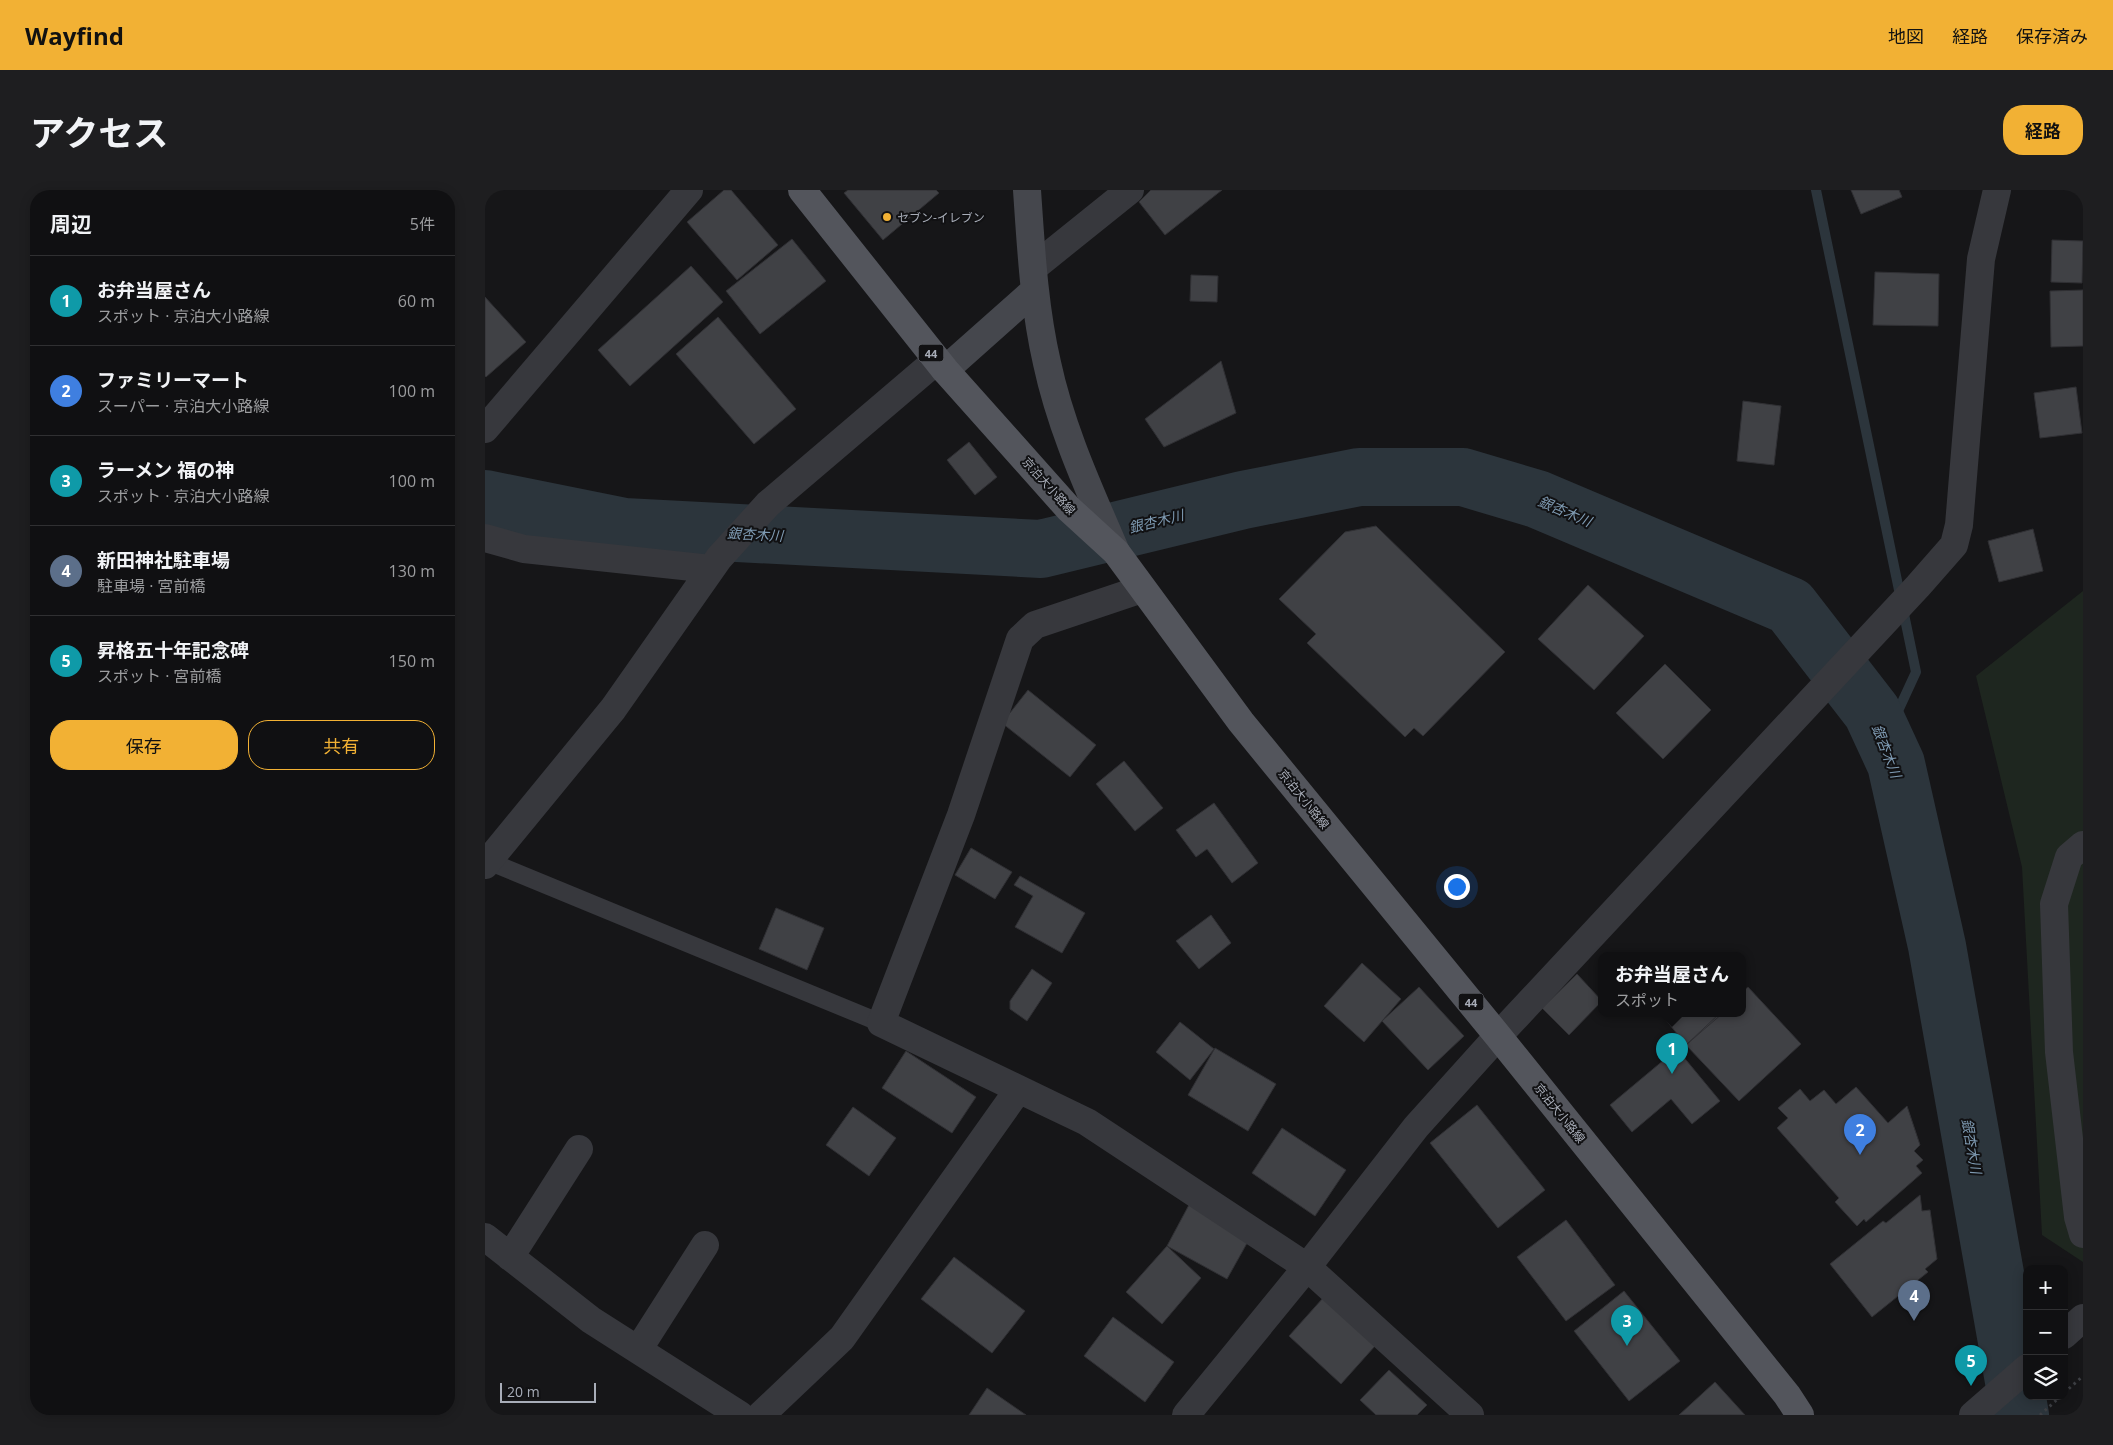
<!DOCTYPE html>
<html lang="ja">
<meta charset="utf-8">
<style>
body{margin:0;font-family:"Open Sans","Noto Sans JP",sans-serif;background:#1e1e20;color:#f1f3f6}
.controls{position:absolute;right:15px;bottom:15px;display:grid;overflow:hidden;border-radius:10px;box-shadow:0 2px 12px #0003}
.controls button{width:45px;height:45px;display:grid;place-items:center;padding:0;border:0;border-bottom:1px solid #303032;background:#101012;color:#f1f3f6;font:25px sans-serif}
.scale{position:absolute;left:15px;bottom:12px;width:96px;box-sizing:border-box;padding-left:5px;border:2px solid #a8adb8;border-top:0;font-size:14px;line-height:18px;white-space:nowrap;color:#a8adb8;-webkit-text-stroke:4px #111113;paint-order:stroke}
.you{position:absolute;left:971px;top:696px;width:18px;height:18px;margin:-12px;border:4px solid #fff;border-radius:50%;background:#1a73e8;box-shadow:0 0 0 8px #1a73e833}
.badge{display:grid;place-items:center;width:32px;height:32px;border-radius:50%;background:#f2b134;color:#fff;font-size:16px;font-weight:700}
.pin{position:absolute;translate:-50% -41px;filter:drop-shadow(0 1px 2px #0008)}
.pin::after{content:'';position:absolute;top:26px;width:18px;height:15px;background:inherit;clip-path:polygon(0 0,100% 0,50% 100%)}
.popup{position:absolute;left:1113px;top:762px;width:148px;height:65px;box-sizing:border-box;display:grid;place-content:center;border-radius:10px;background:#101012;filter:drop-shadow(0 1px 4px #0005);font-size:16px;white-space:nowrap;color:#9c9d9f}
.popup b{font-size:19px;color:#f1f3f6}
.popup::after{content:'';position:absolute;left:50%;top:100%;margin-left:-10px;border:10px solid transparent;border-top-color:#101012}
.list{margin:0;padding:0;list-style:none}
h2{display:flex;justify-content:space-between;align-items:center;height:65px;margin:0;padding:0 20px;font-size:21px}
h2 small{font-size:16px;font-weight:400;color:#9c9d9f}
.list li{display:grid;grid-template-columns:32px 1fr auto;gap:15px;align-items:center;box-sizing:border-box;height:90px;padding:0 20px;border-top:1px solid #303032}
.list b{display:block;font-size:19px;white-space:nowrap}
.list p{margin:0;font-size:16px;white-space:nowrap;color:#9c9d9f}
.list em{font-size:16px;font-style:normal;color:#9c9d9f}
.actions{display:flex;gap:10px;padding:15px 20px}
.actions a{flex:1;padding:11px 0;border:1px solid #f2b134;border-radius:20px;text-align:center;font-size:18px;color:#f2b134}
.actions .main{background:#f2b134;color:#111}
.icon{flex:none;width:28px;height:28px;fill:none;stroke:currentColor;stroke-width:2;stroke-linecap:round;stroke-linejoin:round}
.map{position:relative;flex:none;width:1598px;height:1225px;overflow:hidden;border-radius:20px}
header{display:flex;align-items:center;gap:30px;box-sizing:border-box;height:70px;padding:0 25px;background:#f2b134;color:#111}
header strong{font-size:24px}
nav{display:flex;gap:28px;margin-inline-start:auto;font-size:18px}
.intro{display:flex;align-items:center;justify-content:space-between;box-sizing:border-box;height:120px;padding:0 30px}
h1{margin:0;font-size:35px}
.button{padding:12px 22px;border-radius:20px;background:#f2b134;color:#111;font-size:18px;font-weight:700}
main{display:flex;gap:30px;padding:0 30px}
aside{flex:1;background:#101012;border-radius:20px;box-shadow:0 2px 12px #0003}
.map>svg:first-child{display:block}
.green{fill:#1e261f}
.lines{fill:none;stroke-linecap:round;stroke-linejoin:round}
.stream{stroke:#2c353c;stroke-width:10}
.river{stroke:#2c353c;stroke-width:58}
.building{fill:#404145;stroke:#303034}
.path{stroke:#3d3f44;stroke-width:3;stroke-dasharray:2.5 4;stroke-linecap:butt}
.lane{stroke:#37383d;stroke-width:18}
.street{stroke:#37383d;stroke-width:28}
.secondary{stroke:#45474d;stroke-width:28}
.primary{stroke:#53555c;stroke-width:28}
.poi-dot{fill:#f2b134;stroke:#111113;stroke-width:2}
.labels{text-anchor:middle;dominant-baseline:central;stroke-width:4;stroke-linejoin:round;paint-order:stroke}
.shield{fill:#111113;stroke:#7b7e86;stroke-width:1}
.shield-label{font-size:11px;font-weight:bold;fill:#a8adb8}
.poi-label{font-size:12px;fill:#a8adb8;stroke:#111113;text-anchor:start}
.street-label{font-size:12px;fill:#a8adb8;stroke:#111113}
.water-label{font-size:14px;font-style:italic;fill:#7f9bb3;stroke:#111113}
</style>
<header>
<strong>Wayfind</strong>
<nav><a>地図</a><a>経路</a><a>保存済み</a></nav>
</header>
<div class="intro"><h1>アクセス</h1><a class="button">経路</a></div>
<main>
<aside>
<h2>周辺<small>5件</small></h2>
<ul class="list">
<li><span class="badge" style="background:#0f9aa8">1</span><div><b>お弁当屋さん</b><p>スポット · 京泊大小路線</p></div><em>60 m</em></li>
<li><span class="badge" style="background:#3f7fe0">2</span><div><b>ファミリーマート</b><p>スーパー · 京泊大小路線</p></div><em>100 m</em></li>
<li><span class="badge" style="background:#0f9aa8">3</span><div><b>ラーメン 福の神</b><p>スポット · 京泊大小路線</p></div><em>100 m</em></li>
<li><span class="badge" style="background:#5c6f8a">4</span><div><b>新田神社駐車場</b><p>駐車場 · 宮前橋</p></div><em>130 m</em></li>
<li><span class="badge" style="background:#0f9aa8">5</span><div><b>昇格五十年記念碑</b><p>スポット · 宮前橋</p></div><em>150 m</em></li>
</ul>
<div class="actions"><a class="main">保存</a><a>共有</a></div>
</aside>
<div class="map">
<svg width="1598" height="1225" viewBox="0 0 1598 1225">
<rect width="100%" height="100%" fill="#161618"/>
<path class="green" d="M1598 401V1072L1557 1045 1537 677 1491 486Z"/>
<g class="lines">
<path class="stream" d="M1331 0 1431 482 1401 547 1411 574"/>
<path class="river" d="M0 309 139 337 556 359 758 310 874 287H978L1052 309 1305 416 1387 522 1411 574 1452 756 1535 1225"/>
</g>
<path class="building" d="M239 0H246L293 55 252 90 202 32Z
M363 0H451L454 3 398 50 359 3Z
M666 0H737L680 45 654 12Z
M1366 0H1414L1417 7 1376 24Z
M307 49 341 91 275 144 241 101Z
M1567 50 1598 51 1597 93 1566 92Z
M206 76 238 112 145 196 113 160Z
M1390 82 1454 84 1453 136 1388 135Z
M706 85 733 86 732 112 705 111Z
M1598 100V156L1566 157 1565 101Z
M0 107 41 152 1 187 0 186Z
M233 127 311 219 269 254 191 164Z
M736 171 751 223 679 257 660 229Z
M1591 197 1597 243 1555 248 1549 203Z
M1258 211 1296 216 1289 275 1252 271Z
M484 252 512 287 490 305 462 270Z
M891 336 1020 462 938 546 929 538 920 547 822 453 831 444 794 409 860 342Z
M1548 339 1558 381 1514 392 1503 351Z
M1103 395 1159 446 1109 500 1053 449Z
M1180 474 1226 520 1178 569 1131 523Z
M543 500 611 555 585 587 517 533Z
M639 571 678 618 650 641 611 594Z
M729 613 773 673 747 693 722 659 711 667 691 640Z
M486 658 527 682 510 709 470 685Z
M535 686 600 723 577 763 530 737 548 706 529 695Z
M291 718 339 738 322 780 274 759Z
M726 725 746 753 714 779 691 751Z
M877 773 916 809 879 852 839 816Z
M547 779 567 793 542 831 525 819V811Z
M1092 784 1117 811 1084 845 1057 818Z
M934 797 979 846 943 880 897 831Z
M1263 797 1316 854 1254 911 1201 855 1235 823H1257V802Z
M1189 823H1238L1201 855 1181 830Z
M695 832 729 859 705 890 671 862Z
M730 858 791 894 763 941 703 905Z
M1192 859 1235 911 1207 934 1186 909 1147 942 1125 915Z
M421 861 491 907 467 943 397 898Z
M1371 897 1403 933 1422 916 1435 955 1429 961 1438 970 1431 976 1437 983 1381 1032 1379 1029 1372 1036 1350 1012 1354 1008 1292 938 1303 928 1293 918 1315 899 1325 911 1339 900 1351 914Z
M992 915 1060 1000 1013 1038 945 953Z
M368 917 411 948 384 986 341 955Z
M797 938 861 980 830 1026 767 983Z
M1435 1005 1437 1021 1445 1020 1452 1069 1440 1079 1443 1082 1387 1127 1345 1074 1398 1031 1401 1033Z
M705 1013 766 1046 742 1089 682 1056Z
M1081 1030 1130 1095 1081 1131 1032 1067Z
M682 1056 716 1088 677 1134 641 1102Z
M469 1067 540 1121 507 1163 436 1109Z
M1139 1101 1195 1171 1144 1211 1089 1141Z
M838 1108 890 1156 856 1194 804 1146Z
M628 1127 689 1172 660 1212 599 1166Z
M904 1180 942 1215 932 1225H891L875 1210Z
M1230 1192 1260 1225H1194Z
M502 1198 541 1225H484Z"/>
<g class="lines">
<path class="path" d="M1579 1203 1598 1186
M1555 1225 1576 1206"/>
<path class="lane" d="M3 671 396 833"/>
<path class="street" d="M548 78 645 0
M0 239 204 0
M0 348 39 359 226 379
M657 399 550 435 535 449 476 625 396 833 602 932 822 1077 985 1225
M1598 655 1584 667 1569 714 1574 862 1593 1027 1598 1044
M0 675 128 519 234 368 283 314 452 170
M0 1047 106 1130 255 1225
M25 1067 94 959
M1579 1145 1598 1128
M153 1160 220 1055
M276 1225 357 1148 533 900
M701 1225 822 1077 931 937 1013 846 1433 396 1469 355 1474 335 1496 69 1512 0
M1488 1225 1542 1178"/>
<path class="secondary" d="M542 0C546 58 549 117 562 173 576 239 605 301 631 362
M460 180 550 100"/>
<path class="primary" d="M317 0 460 180 584 319 631 362 756 532 1013 846 1302 1205 1315 1225"/>
</g>
<circle class="poi-dot" cx="402" cy="27" r="5"/>
<g class="labels">
<g class="shield">
<rect x="433.5" y="154.5" width="25" height="17" rx="4"/>
<rect x="973.5" y="803.5" width="25" height="17" rx="4"/>
</g>
<g class="shield-label">
<text x="446" y="163">44</text>
<text x="986" y="812">44</text>
</g>
<g class="poi-label">
<text x="412" y="27">セブン-イレブン</text>
</g>
<g class="street-label">
<text transform="translate(564 296) rotate(48)">京泊大小路線</text>
<text transform="translate(819 609) rotate(51)">京泊大小路線</text>
<text transform="translate(1075 923) rotate(51)">京泊大小路線</text>
</g>
<g class="water-label">
<text transform="translate(1080 321) rotate(23)">銀杏木川</text>
<text transform="translate(671 331) rotate(-14)">銀杏木川</text>
<text transform="translate(270 344) rotate(3)">銀杏木川</text>
<text transform="translate(1402 561) rotate(69)">銀杏木川</text>
<text transform="translate(1487 956) rotate(80)">銀杏木川</text>
</g>
</g>
</svg>
<div class="controls">
<button>+</button>
<button>−</button>
<button><svg class="icon" aria-label="layers" viewBox="0 0 24 24"><path d="M12 4l9 5-9 5-9-5zM3 14l9 5 9-5"/></svg></button>
</div>
<div class="scale">20 m</div>
<div class="you"></div>
<div class="pin badge" style="left:1187px;top:884px;background:#0f9aa8">1</div>
<div class="popup"><b>お弁当屋さん</b>スポット</div>
<div class="pin badge" style="left:1375px;top:965px;background:#3f7fe0">2</div>
<div class="pin badge" style="left:1142px;top:1156px;background:#0f9aa8">3</div>
<div class="pin badge" style="left:1429px;top:1131px;background:#5c6f8a">4</div>
<div class="pin badge" style="left:1486px;top:1196px;background:#0f9aa8">5</div>
</div>
</main>
